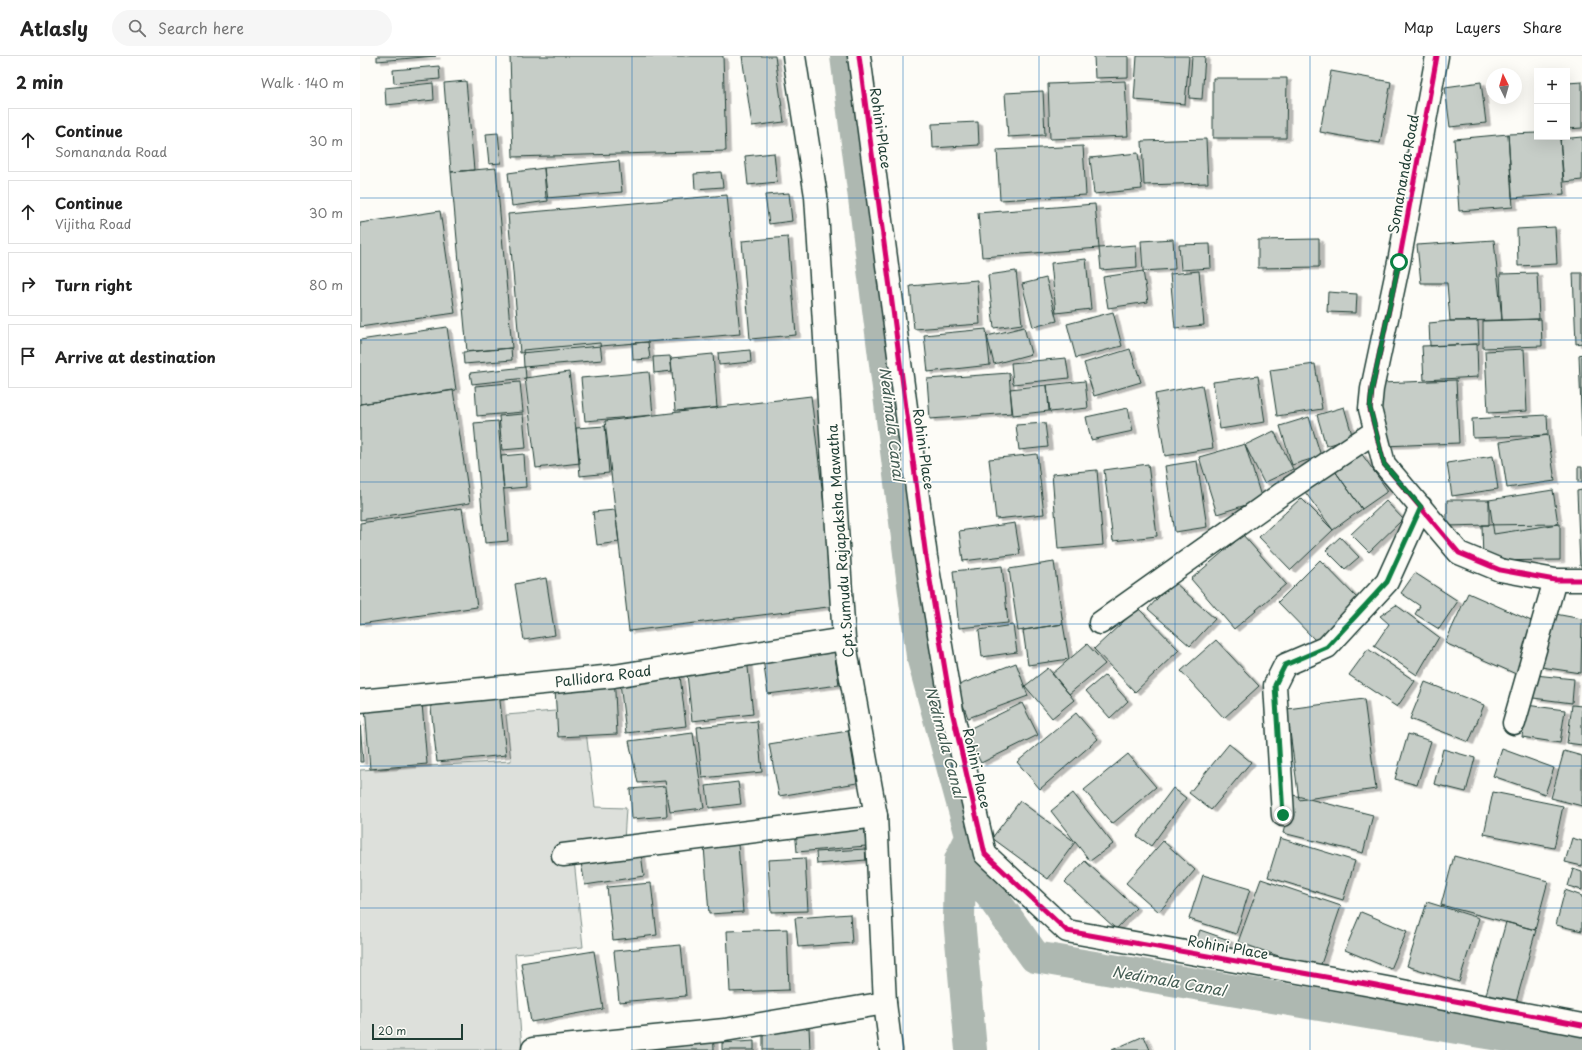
<!DOCTYPE html>
<meta charset="utf-8">
<style>
body{margin:0;font-family:"Playpen Sans",sans-serif;background:#f6f6f6;color:#222}
.controls{position:absolute;right:12px;top:12px;display:grid;overflow:hidden;border-radius:0px;box-shadow:0 4px 16px #0002}
.controls button{width:36px;height:36px;display:grid;place-items:center;padding:0;border:0;border-bottom:1px solid #e0e0e0;background:#fff;color:#222;font:20px sans-serif}
.compass{position:absolute;left:1126px;top:12px;width:36px;height:36px;border-radius:50%;background:#fff;box-shadow:0 4px 16px #0002;rotate:355deg}
.scale{position:absolute;left:12px;bottom:10px;width:91px;box-sizing:border-box;padding-left:4px;border:2px solid #1f3d34;border-top:0;font-size:11px;line-height:14px;white-space:nowrap;color:#1f3d34;-webkit-text-stroke:3px #fdfcf7;paint-order:stroke}
.stop{position:absolute;width:12px;height:12px;margin:-9px;border:3px solid #0b8043;border-radius:50%;background:#fff}
.stop.end{background:#0b8043;border-color:#fff;box-shadow:0 1px 4px #0008}
.list{margin:0;padding:0;list-style:none}
h2{display:flex;justify-content:space-between;align-items:center;height:52px;margin:0;padding:0 16px;font-size:17px}
h2 small{font-size:13px;font-weight:400;color:#767676}
.list li{display:grid;grid-template-columns:26px 1fr auto;gap:12px;align-items:center;box-sizing:border-box;height:64px;margin:0 8px 8px;padding:0 8px;border:1px solid #e0e0e0;border-radius:0px}
.list b{display:block;font-size:15px;white-space:nowrap}
.list p{margin:0;font-size:13px;white-space:nowrap;color:#767676}
.list em{font-size:13px;font-style:normal;color:#767676}
.icon{flex:none;width:22px;height:22px;fill:none;stroke:currentColor;stroke-width:2;stroke-linecap:round;stroke-linejoin:round}
.map{position:relative;flex:none;width:1222px;height:994px;overflow:hidden}
header{display:flex;align-items:center;gap:24px;box-sizing:border-box;height:56px;padding:0 20px;background:#fff;border-bottom:1px solid #e0e0e0}
header strong{font-size:19px}
nav{display:flex;gap:22px;margin-inline-start:auto;font-size:14px}
.search{width:280px;height:36px;background:#f6f6f6;display:flex;align-items:center;gap:10px;box-sizing:border-box;padding:0 14px;border-radius:22px;color:#767676;font-size:15px}
main{display:flex}
aside{flex:1;background:#fff}
.map>svg:first-child{display:block}
.green{fill:#dde0db;stroke:#7e8e88}
.lines{fill:none;stroke-linecap:round;stroke-linejoin:round}
.canal{stroke:#aeb8b1;stroke-width:32}
.building{fill:#c6cdc7;stroke:#1f3d34;filter:url(#shadow)}
.minor-casing{stroke:#1f3d34;stroke-width:25}
.tertiary-casing{stroke:#1f3d34;stroke-width:25}
.secondary-casing{stroke:#1f3d34;stroke-width:25}
.minor{stroke:#fdfcf7;stroke-width:22}
.tertiary{stroke:#fdfcf7;stroke-width:22}
.secondary{stroke:#fdfcf7;stroke-width:22}
.cycleway-casing{stroke:#fdfcf7;stroke-width:8}
.cycleway{stroke:#d6006c;stroke-width:5}
.route{stroke:#0b8043;stroke-width:5}
.grid{fill:none;stroke:#1f6fb2;stroke-width:1;stroke-opacity:0.55}
.labels{text-anchor:middle;dominant-baseline:central;stroke-width:3.5;stroke-linejoin:round;paint-order:stroke}
.street-label{font-size:14px;fill:#1f3d34;stroke:#fdfcf7}
.water-label{font-size:15px;font-style:italic;fill:#435c53;stroke:#fdfcf7}
</style>
<header>
<strong>Atlasly</strong>
<div class="search"><svg class="icon" aria-label="search" viewBox="0 0 24 24"><circle cx="10" cy="10" r="6"/><path d="M15 15l6 6"/></svg>Search here</div>
<nav><a>Map</a><a>Layers</a><a>Share</a></nav>
</header>
<main>
<aside>
<h2>2 min<small>Walk · 140 m</small></h2>
<ul class="list">
<li><svg class="icon" aria-label="ahead" viewBox="0 0 24 24"><path d="M12 20V5M6 11l6-6 6 6"/></svg><div><b>Continue</b><p>Somananda Road</p></div><em>30 m</em></li>
<li><svg class="icon" aria-label="ahead" viewBox="0 0 24 24"><path d="M12 20V5M6 11l6-6 6 6"/></svg><div><b>Continue</b><p>Vijitha Road</p></div><em>30 m</em></li>
<li><svg class="icon" aria-label="right" viewBox="0 0 24 24"><path d="M7 20v-9h11M14 6l5 5-5 5"/></svg><div><b>Turn right</b></div><em>80 m</em></li>
<li><svg class="icon" aria-label="arrive" viewBox="0 0 24 24"><path d="M6 21V4h12l-3 4 3 4H6"/></svg><div><b>Arrive at destination</b></div></li>
</ul>
</aside>
<div class="map">
<svg width="1222" height="994" viewBox="0 0 1222 994">
<defs>
<filter id="shadow"><feDropShadow dx="4.5" dy="2.5" stdDeviation="0" flood-color="#0004"/></filter>
</defs>
<rect width="100%" height="100%" fill="#fdfcf7"/>
<filter id="ink" filterUnits="userSpaceOnUse"><feTurbulence type="fractalNoise" baseFrequency=".025" numOctaves="2"/><feDisplacementMap in="SourceGraphic" scale="8" xChannelSelector="R" yChannelSelector="G"/><feConvolveMatrix kernelMatrix="1 2 1 2 8 2 1 2 1" color-interpolation-filters="sRGB"/></filter>
<g filter="url(#ink)">
<path class="green" d="M195 655 226 675 235 751 266 752 264 785 213 794 223 891 155 898 162 994H0V714L151 705 146 659Z"/>
<g class="lines">
<path class="canal" d="M486 0 562 600 625 831 675 901 1222 993
M611 994 599 863 600 804 612 780"/>
</g>
<path class="building" d="M17 0H76L17 5Z
M150 0H363L366 95 153 101Z
M382 0H415L424 66 392 70Z
M734 0H768V21L735 22Z
M777 0H829L825 48 774 44Z
M832 0H845L842 43 829 42Z
M79 10 80 23 34 27 33 14Z
M971 15 1031 26 1020 87 960 76Z
M853 22H927L926 82H853Z
M106 25 114 114 91 116 84 27Z
M765 25 768 80 690 83 688 28Z
M1121 26 1126 67 1090 71 1085 31Z
M1222 26V72L1207 73V27Z
M73 27 74 44 26 49 25 32Z
M683 35 685 79 648 81 645 37Z
M618 66 619 89 573 92 572 68Z
M138 77 141 107 129 108 126 78Z
M1177 77V81H1200L1204 138 1152 142 1148 78Z
M1148 78 1153 151 1099 155 1094 83Z
M1222 81V124L1204 126 1200 83Z
M846 83 848 127 784 129 782 85Z
M723 90 726 139 640 144 637 94Z
M414 97 417 126 388 129 385 100Z
M778 97 782 133 734 138 730 102Z
M259 105 262 136 186 142 184 112Z
M136 112 152 292 107 296 91 116Z
M184 112 188 145 152 150 148 117Z
M361 116 363 131 335 133 334 118Z
M429 137 432 165 409 168 405 139Z
M367 139 380 278 160 297 148 158Z
M735 148 739 192 622 201 618 157Z
M80 155 95 257 0 271V167Z
M1195 171 1197 208 1158 210 1157 173Z
M428 181 436 279 390 283 382 185Z
M813 183 815 213 783 215 781 185Z
M959 183V211L898 212V184Z
M1134 184 1142 264 1090 265 1087 227H1061L1057 189Z
M850 188 851 212 821 214 819 189Z
M776 189 777 211 741 214 739 192Z
M726 203 731 253 696 257 691 207Z
M656 215 662 268 634 272 628 219Z
M783 215 788 246 748 252 743 221Z
M839 215 844 269 815 272 810 218Z
M1177 217 1179 263 1142 264 1140 218Z
M1213 217H1222V287L1216 288Z
M686 222 697 265 673 271 662 228Z
M617 224 620 268 554 273 550 230Z
M968 236 997 238 996 257 967 256Z
M753 256 762 290 716 302 707 268Z
M1181 263 1182 290 1123 292V265Z
M1090 265H1118L1119 288 1070 290 1069 267Z
M87 271 96 334 0 348V284Z
M664 271 671 298 634 308 627 280Z
M626 273 630 309 568 316 564 279Z
M288 286 290 303 273 304 272 287Z
M240 287 242 304 164 311 163 294Z
M1117 288 1118 321 1064 324 1062 290Z
M151 292 152 304 104 308 103 296Z
M770 293 781 326 734 340 724 307Z
M1164 293 1167 355 1128 357 1125 295Z
M390 294 391 306 359 309 358 297Z
M353 298 357 352 315 355 311 302Z
M1222 298V381L1219 299Z
M310 300 312 315 294 317 293 301Z
M706 302 709 322 653 328 651 307Z
M955 308 962 353 917 360 910 314Z
M165 311 166 322 112 328 110 317Z
M209 316 220 407 176 412 165 322Z
M289 316 293 359 225 365 221 322Z
M649 317 652 357 570 363 567 323Z
M898 320 905 366 860 373 853 326Z
M1096 324 1099 387 1023 390 1020 327Z
M725 325 728 352 690 356 687 329Z
M160 326 163 356 117 360 115 330Z
M687 329 689 355 653 359 650 333Z
M842 329 853 392 805 400 795 338Z
M93 334 110 447 0 464V348Z
M451 340 476 550 269 575 245 365Z
M984 351 993 382 966 390 957 359Z
M768 352 773 375 731 384 726 361Z
M163 358 166 392 142 394 139 360Z
M1187 359 1188 379 1113 382 1112 363Z
M949 361 961 400 932 409 920 370Z
M138 365 148 485 125 487 114 367Z
M685 367 688 391 659 394 656 369Z
M245 370 249 417 220 420 216 372Z
M914 375 933 413 904 427 885 389Z
M1188 379 1195 425 1147 432 1140 386Z
M885 388 902 444 857 458 839 401Z
M1001 397 1028 435 1002 453 975 415Z
M164 398 166 431 144 433 141 400Z
M677 398 684 458 636 463 629 403Z
M1133 400 1138 433 1092 440 1087 407Z
M837 405 847 471 815 476 805 410Z
M788 408 797 480 753 485 744 414Z
M1218 411H1222V426H1218Z
M737 414 743 489 698 493 692 418Z
M975 415 1002 453 973 474 945 436Z
M1193 434 1198 468 1134 478 1129 444Z
M1222 434V510H1220L1217 435Z
M941 442 973 474 931 514 899 481Z
M1087 444H1129V469L1087 470Z
M1026 445 1043 463 1009 496 991 478Z
M102 452 117 551 0 568V467Z
M255 454 259 486 237 489 233 456Z
M655 467 660 498 603 505 599 475Z
M1200 468V504L1123 505 1122 469Z
M883 479 926 528 874 573 831 523Z
M980 481 999 501 985 513 966 494Z
M960 504 999 544 956 585 918 546Z
M694 506 703 568 658 575 649 513Z
M642 510 648 567 599 572 593 515Z
M1055 517 1098 545 1079 573 1055 558 1060 550 1041 537Z
M186 522 195 579 164 584 155 528Z
M813 525 855 563 830 590 788 553Z
M1108 537 1178 568 1156 618 1085 587Z
M1036 549 1079 581 1057 619 1014 590 1029 568 1020 560Z
M778 552 819 594 775 636 734 593Z
M1190 557 1222 563 1221 617 1181 611Z
M703 568 709 603 668 609 663 574Z
M653 569 657 596 622 601 619 574Z
M472 580 479 629 408 638 401 589Z
M856 584 899 630 864 662 821 615Z
M727 588 745 608 709 638 692 618Z
M1008 593 1055 625 1037 651 989 619Z
M387 602 393 658 332 665 326 609Z
M318 603 326 670 266 677 258 610Z
M656 607 668 640 608 662 596 630Z
M688 612 714 644 692 662 665 630Z
M254 615 257 678 198 681 194 618Z
M745 619 768 645 750 662 726 635Z
M1175 619 1214 623 1212 647 1173 642Z
M1065 626 1124 649 1109 686 1050 663Z
M61 635 67 708 10 713 4 639Z
M139 636 146 699 77 706 70 643Z
M1004 643 1016 733 939 744 927 653Z
M662 647 678 679 621 707 605 675Z
M1166 649 1205 654 1200 687 1162 681Z
M1212 649 1222 650V689L1207 687Z
M716 657 738 683 680 733 657 706Z
M397 665 402 716 342 722 337 671Z
M0 666 3 706H0Z
M488 675 497 727 419 740 409 688Z
M333 677 344 752 310 756 305 725 278 727 269 685Z
M1048 678 1071 685 1057 729 1035 723Z
M869 688 891 706 851 754 829 737Z
M1083 693 1115 702 1106 736 1074 728Z
M1142 693 1194 712 1185 738 1133 720Z
M1204 695 1222 700V750L1191 742Z
M768 698 796 731 752 768 724 734Z
M378 726 381 748 349 752 346 730Z
M305 730 307 760 272 763 270 733Z
M813 732 826 742 791 790 777 780Z
M1133 736 1203 750 1194 792 1124 778Z
M713 737 753 788 730 805 691 755Z
M933 739 1013 759 1003 797 923 777Z
M660 745 715 786 688 823 632 782Z
M504 767 506 790 437 796 435 773Z
M920 782 995 805 983 844 908 821Z
M1212 782 1222 785V810L1205 806Z
M803 785 835 814 799 856 766 827Z
M378 788 383 856 349 858 344 790Z
M280 790 284 820 225 829 220 801Z
M505 793 506 804 457 808 456 796Z
M1094 800 1188 825 1175 874 1081 849Z
M445 802 448 855 411 856 408 804Z
M725 805 776 852 756 873 705 826Z
M1213 813 1222 816V834L1208 830Z
M843 819 890 833 876 878 829 863Z
M901 823 981 850 959 914 878 886Z
M291 827 297 879 253 884 247 831Z
M1205 834 1222 840V875L1196 869Z
M1067 846 1119 862 1099 926 1047 910Z
M1001 856 1047 875 1031 913 985 894Z
M490 858 492 887 438 891 435 862Z
M1146 866 1176 874 1155 950 1125 942Z
M427 873 429 934 370 936 367 875Z
M840 874 869 884 865 895 836 885Z
M321 889 326 940 259 946 254 895Z
M234 895 243 953 171 966 161 907Z
M353 971 354 994H293V988Z
M449 971 450 994H403V973Z
M784 980 790 994H752Z
M394 985V994H362V987Z"/>
<g class="lines">
<g class="minor-casing">
<path id="minor" d="M499 0 566 501 592 655 625 798 707 875 1011 929 1222 969
M1077 0 1039 206 1012 333 1010 353 1024 408 1099 497 1140 514 1195 524H1222
M740 567 920 439 1016 375
M1154 667 1195 524
M923 759 915 629 925 609 967 591 1027 526 1061 451
M203 799 516 760
M173 993 365 974 525 947"/>
</g>
<g class="tertiary-casing">
<path id="tertiary" d="M0 645 254 620 484 583"/>
</g>
<g class="secondary-casing">
<path id="secondary" d="M434 0 456 140 484 583 516 760 525 947 531 994"/>
</g>
<use href="#minor" class="minor"/>
<use href="#tertiary" class="tertiary"/>
<use href="#secondary" class="secondary"/>
<g class="cycleway-casing">
<path id="cycleway" d="M499 0 566 501 592 655 625 798 707 875 1011 929 1222 969
M1077 0 1039 206 1012 333 1010 353 1024 408 1099 497 1140 514 1195 524H1222"/>
</g>
<use href="#cycleway" class="cycleway"/>
</g>
</g>
<g class="lines" filter="url(#ink)">
<path class="route" d="M923 759 915 629 925 609 967 591 1027 526 1061 451 1024 408 1010 352 1012 333 1039 206"/>
</g>
<path class="grid" d="M136 0V994M272 0V994M407 0V994M543 0V994M679 0V994M815 0V994M950 0V994M1086 0V994M0 142H1222M0 284H1222M0 426H1222M0 568H1222M0 710H1222M0 852H1222"/>
<g class="labels">
<g class="street-label">
<text transform="translate(521 72) rotate(82)">Rohini Place</text>
<text transform="translate(1043 118) rotate(-80)">Somananda Road</text>
<text transform="translate(564 393) rotate(82)">Rohini Place</text>
<text transform="translate(480 485) rotate(-94)">Cpt.Sumudu Rajapaksha Mawatha</text>
<text transform="translate(243 620) rotate(-7)">Pallidora Road</text>
<text transform="translate(617 712) rotate(77)">Rohini Place</text>
<text transform="translate(868 891) rotate(10)">Rohini Place</text>
</g>
<g class="water-label">
<text transform="translate(533 368) rotate(83)">Nedimala Canal</text>
<text transform="translate(586 686) rotate(75)">Nedimala Canal</text>
<text transform="translate(809 924) rotate(10)">Nedimala Canal</text>
</g>
</g>
</svg>
<div class="controls">
<button>+</button>
<button>−</button>
</div>
<svg class="compass" viewBox="-18 -18 36 36"><path d="M0-13l5 13h-10z" fill="#e53935"/><path d="M0 13l5-13h-10z" fill="#767676"/></svg>
<div class="scale">20 m</div>
<div class="stop" style="left:1039px;top:206px"></div>
<div class="stop end" style="left:923px;top:759px"></div>
</div>
</main>
